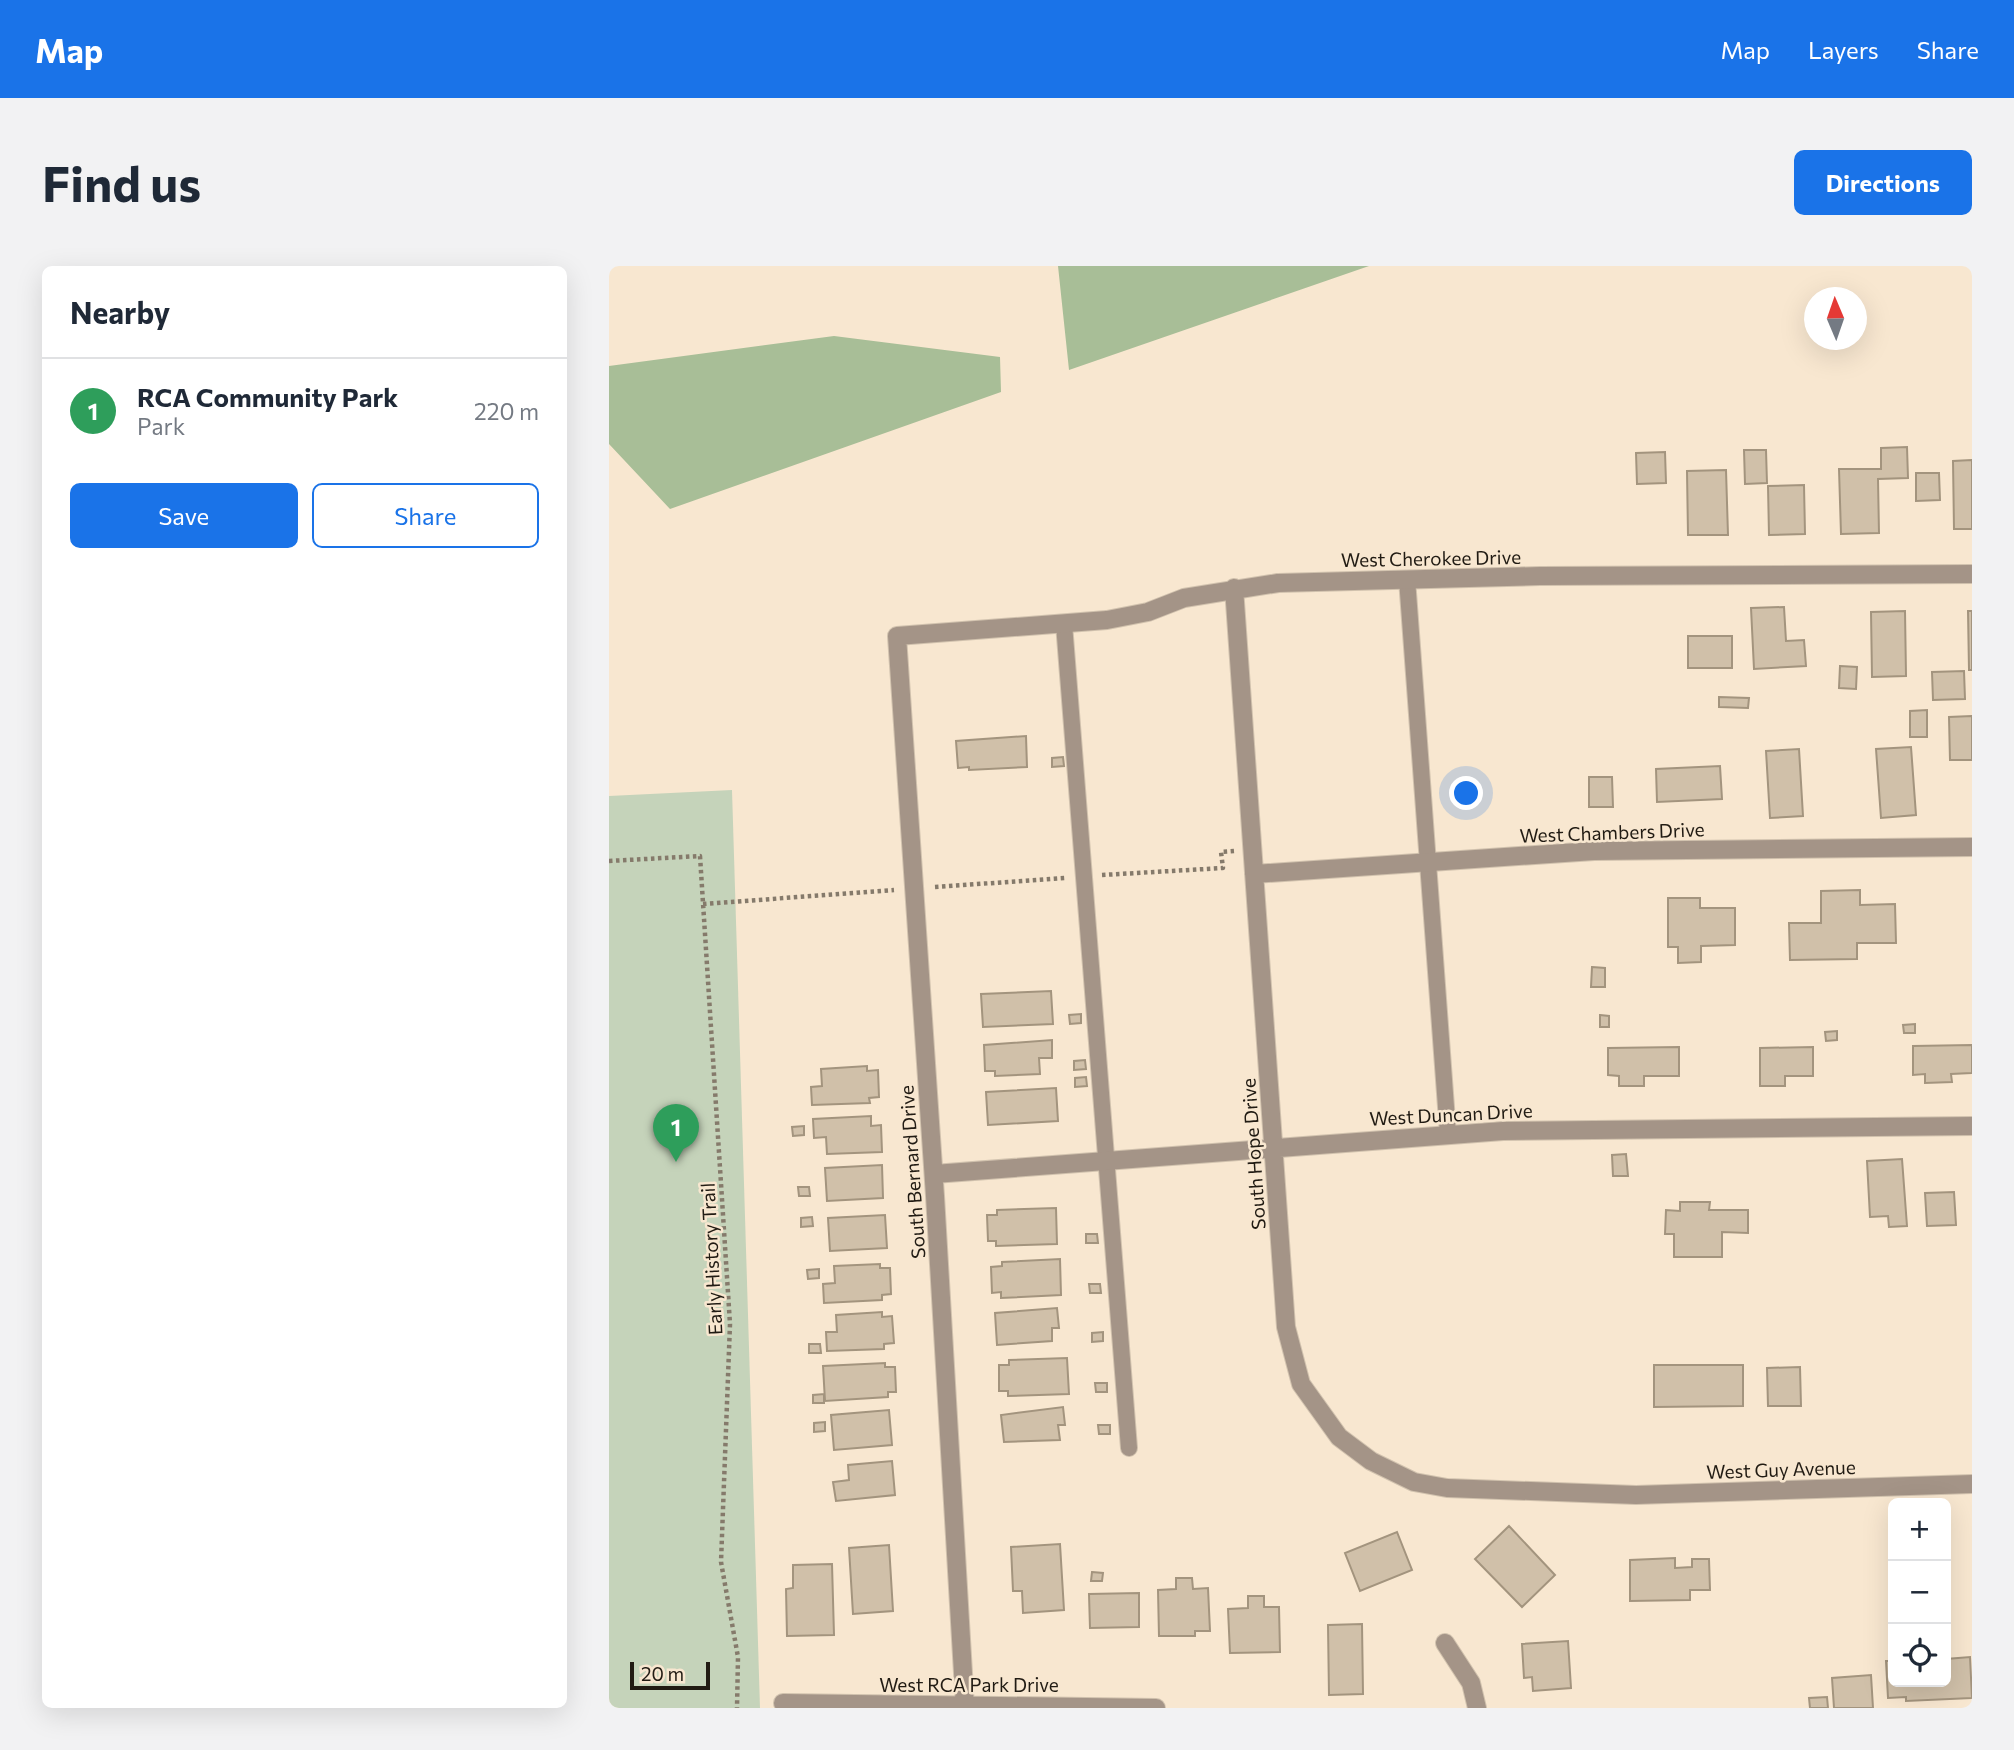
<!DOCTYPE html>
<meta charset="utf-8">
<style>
body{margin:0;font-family:Commissioner,sans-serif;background:#f2f2f3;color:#1f2937}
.controls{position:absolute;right:21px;bottom:21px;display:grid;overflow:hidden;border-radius:10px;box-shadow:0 7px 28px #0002}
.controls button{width:63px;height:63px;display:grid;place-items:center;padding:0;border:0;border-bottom:2px solid #e0e1e3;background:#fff;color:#1f2937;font:35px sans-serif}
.compass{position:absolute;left:1195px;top:21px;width:63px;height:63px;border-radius:50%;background:#fff;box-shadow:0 7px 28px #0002;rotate:358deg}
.scale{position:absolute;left:21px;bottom:18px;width:80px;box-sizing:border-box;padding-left:7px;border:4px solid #211b13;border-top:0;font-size:19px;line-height:24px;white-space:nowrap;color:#211b13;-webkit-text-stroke:5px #f8e7d0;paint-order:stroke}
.you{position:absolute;left:858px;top:528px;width:24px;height:24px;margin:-18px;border:5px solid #fff;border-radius:50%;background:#1a73e8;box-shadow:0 0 0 10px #1a73e833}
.badge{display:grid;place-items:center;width:46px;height:46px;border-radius:50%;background:#1a73e8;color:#fff;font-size:23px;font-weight:700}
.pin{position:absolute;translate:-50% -58px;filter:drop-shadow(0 2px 4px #0008)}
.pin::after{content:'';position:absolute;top:37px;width:24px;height:21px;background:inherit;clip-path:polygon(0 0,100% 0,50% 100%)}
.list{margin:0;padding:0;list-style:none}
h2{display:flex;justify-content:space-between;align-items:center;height:91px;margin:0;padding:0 28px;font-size:30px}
h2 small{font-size:23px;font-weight:400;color:#747a83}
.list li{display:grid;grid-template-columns:46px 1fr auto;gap:21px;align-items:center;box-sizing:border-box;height:105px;padding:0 28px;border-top:2px solid #e0e1e3}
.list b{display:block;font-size:26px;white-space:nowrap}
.list p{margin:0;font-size:23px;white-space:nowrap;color:#747a83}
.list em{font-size:23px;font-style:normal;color:#747a83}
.actions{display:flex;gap:14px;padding:21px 28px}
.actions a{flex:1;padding:16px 0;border:2px solid #1a73e8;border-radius:10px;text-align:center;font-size:24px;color:#1a73e8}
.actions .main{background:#1a73e8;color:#fff}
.icon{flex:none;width:38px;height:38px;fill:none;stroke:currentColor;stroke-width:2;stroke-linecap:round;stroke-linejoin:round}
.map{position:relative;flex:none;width:1363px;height:1442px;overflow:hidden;border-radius:10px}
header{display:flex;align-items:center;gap:42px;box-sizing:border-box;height:98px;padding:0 35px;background:#1a73e8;color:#fff}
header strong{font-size:33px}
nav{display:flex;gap:38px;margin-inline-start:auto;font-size:24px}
.intro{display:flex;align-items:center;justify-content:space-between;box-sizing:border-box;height:168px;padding:0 42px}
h1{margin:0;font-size:49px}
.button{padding:18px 32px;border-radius:10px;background:#1a73e8;color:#fff;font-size:24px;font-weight:700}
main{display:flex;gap:42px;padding:0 42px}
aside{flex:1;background:#fff;border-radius:10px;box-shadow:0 7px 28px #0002}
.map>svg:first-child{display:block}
.green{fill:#c5d3ba}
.forest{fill:#a8be97}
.building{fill:#d0c0a9;stroke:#a3947e;stroke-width:2}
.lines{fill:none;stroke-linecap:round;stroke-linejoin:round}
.service-casing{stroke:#d1c2ae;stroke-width:18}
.minor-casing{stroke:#d1c2ae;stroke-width:20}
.path{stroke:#857a6b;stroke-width:4.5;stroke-dasharray:3.5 3.5;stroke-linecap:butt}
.service{stroke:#a49487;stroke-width:16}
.minor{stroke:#a49487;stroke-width:18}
.labels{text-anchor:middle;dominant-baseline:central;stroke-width:5;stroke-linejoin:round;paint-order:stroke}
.street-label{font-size:19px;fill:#211b13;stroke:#f8e7d0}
</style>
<header>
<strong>Map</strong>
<nav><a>Map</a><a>Layers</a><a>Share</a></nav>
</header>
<div class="intro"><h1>Find us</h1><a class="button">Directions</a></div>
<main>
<aside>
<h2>Nearby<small></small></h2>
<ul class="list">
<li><span class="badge" style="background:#2e9e5b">1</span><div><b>RCA Community Park</b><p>Park</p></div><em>220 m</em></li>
</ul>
<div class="actions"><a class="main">Save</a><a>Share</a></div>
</aside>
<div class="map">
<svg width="1363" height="1442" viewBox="0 0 1363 1442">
<rect width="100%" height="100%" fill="#f8e7d0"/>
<path class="green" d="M123 524 151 1442H0V530Z"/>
<path class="forest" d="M449 0H760L460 104Z
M225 70 391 91 392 126 61 243 0 178V100Z"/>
<path class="building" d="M1298 181 1299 212 1269 213 1270 267 1232 268 1230 203H1272V182Z
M1135 184H1157L1158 217 1136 218Z
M1056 186 1057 217 1028 218 1027 187Z
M1363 194V263H1345L1344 195Z
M1117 204 1119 269H1079L1078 205Z
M1307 207H1330L1331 234 1307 235Z
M1195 219 1196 268 1160 269 1159 220Z
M1175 341 1177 375 1195 374 1197 400 1145 403 1142 342Z
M1296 345 1297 410 1263 411 1262 346Z
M1359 345H1363V404H1360Z
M1079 370H1123V402H1079Z
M1231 400 1248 401 1247 423 1230 422Z
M1355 405 1356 433 1324 434 1323 406Z
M1110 431 1140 432 1139 442 1110 441Z
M1318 444V471H1301V445Z
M1363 450V494H1341L1340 451Z
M417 470 418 501 360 504V501L349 502 347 475Z
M1302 481 1307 549 1272 552 1267 483Z
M1190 483 1194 550 1161 552 1157 485Z
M454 491 455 500 443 501V492Z
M1111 500 1113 533 1048 536 1047 503Z
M980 511H1003L1004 541H980Z
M1251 624V639L1286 638 1287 677H1248V693L1181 694 1180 657H1212V625Z
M1059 632H1091V642H1126V679L1092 680V696L1069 697V681H1059Z
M983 701 996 702V721H982Z
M442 725 444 758 374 761 372 728Z
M472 748V757L461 758 460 749Z
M991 749 1000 750V761H991Z
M1306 758V767H1295L1294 759Z
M1228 765V774L1217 775 1216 766Z
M443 774V792H430L431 808 386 810V805H376L375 779Z
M1363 779V807L1342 808 1343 816 1316 817V808L1304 809V780Z
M1070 781V810H1035V820H1010V810L999 809V782Z
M1204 781V810H1176V820H1151V782Z
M476 794 477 803 465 804V795Z
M258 800V805L269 804 270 831 260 832 261 837 203 839 202 821 213 820 212 803Z
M477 811 478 820 466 821V812Z
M447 822 449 855 379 859 377 826Z
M262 850V860L272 859 273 886 218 888 217 871 205 872 204 853Z
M195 860V869L184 870 183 861Z
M1017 888 1019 910H1004L1003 889Z
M1293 893 1298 960 1280 961 1279 950 1261 951 1258 895Z
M273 899 274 932 218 935 216 902Z
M189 921H200L201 930H190Z
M1345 926 1347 959 1318 960 1316 927Z
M1071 936H1101L1100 944H1139V967L1113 966V991H1065V968H1056L1057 944 1071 945Z
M447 942 448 978 387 980V975H379L378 949H388V944Z
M276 949 278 982 221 985 219 952Z
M203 951 204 960 192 961V952Z
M477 968H488L489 977H477Z
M451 993 452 1029 392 1032V1026L383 1027 382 1001 393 1000V996Z
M271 998V1002H281L282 1028 273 1029V1034L215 1037 214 1018 226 1017 225 1000Z
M210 1003V1012L199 1013 198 1004Z
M480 1018H491L492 1027H481Z
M448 1042 450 1062H443V1075L388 1079 386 1047Z
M273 1046V1051L283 1050 285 1077 275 1078V1083L218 1085 217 1066H228L227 1049Z
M494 1066V1075L483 1076V1067Z
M200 1078H211L212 1087H200Z
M458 1092 460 1128 399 1130V1125H390V1099H400V1094Z
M276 1097V1101H286L287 1126H279V1131L216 1135 214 1100Z
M1045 1099H1134V1140L1045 1141Z
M1191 1101 1192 1140H1159L1158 1102Z
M486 1117H498V1126H487Z
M215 1128V1137H204V1129Z
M454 1141 456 1159H449L451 1174 395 1176 392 1149Z
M280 1144 283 1179 225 1184 222 1149Z
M216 1156V1165L205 1166V1157Z
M489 1159H501V1168H490Z
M283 1195 286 1229 227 1235 224 1216 240 1214 239 1199Z
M900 1260 946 1309 913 1341 866 1293Z
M788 1266 803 1304 751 1325 736 1287Z
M451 1278 455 1344 414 1347 413 1325H404L402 1281Z
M280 1279 284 1345 244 1348 240 1282Z
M1066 1292V1302L1083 1301V1293H1100L1101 1324H1081V1334L1021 1335V1294Z
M223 1298 225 1369 178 1370 177 1323 184 1322V1299Z
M483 1306 494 1307 493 1315H482Z
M567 1312H583L584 1323 599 1322 601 1365H586V1370H550L549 1324 567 1323Z
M530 1327V1361L481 1362 480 1328Z
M639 1330H655V1341H670L671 1386 621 1387 619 1343 639 1342Z
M753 1358 754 1428 720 1429 719 1359Z
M959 1375 962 1422 924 1425 923 1411 915 1412 913 1378Z
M1361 1391 1363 1432 1297 1435V1431L1279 1432 1277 1395H1284V1416H1337V1393Z
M1262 1409 1264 1442H1225L1223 1412Z
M1218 1431 1219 1442H1201L1200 1432Z"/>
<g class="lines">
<g class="service-casing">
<path id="service" d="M798 313 839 868
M455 358 520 1182"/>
</g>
<g class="minor-casing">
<path id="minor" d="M625 322 677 1061 692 1118 730 1171 762 1195 805 1216 838 1222 1027 1229 1363 1218
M645 608 985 585 1363 581
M325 908 894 865 1363 860
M836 1377 862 1417 868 1442
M174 1437 547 1442
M356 1441 326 930 288 370 498 354 539 346 575 332 669 317 931 310 1363 308"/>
</g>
<path class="path" d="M0 595 91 590 121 1058 112 1296 129 1391 128 1442
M493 609 614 602 612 586 625 585
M326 621 456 612
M94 638 285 624"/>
<use href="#service" class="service"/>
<use href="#minor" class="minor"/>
</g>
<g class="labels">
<g class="street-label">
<text transform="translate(822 292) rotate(-1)">West Cherokee Drive</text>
<text transform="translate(1003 566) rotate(-2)">West Chambers Drive</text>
<text transform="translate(842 848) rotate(-3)">West Duncan Drive</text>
<text transform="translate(644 888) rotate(-94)">South Hope Drive</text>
<text transform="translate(303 906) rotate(-94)">South Bernard Drive</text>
<text transform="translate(102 993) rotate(-93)">Early History Trail</text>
<text transform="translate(1172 1203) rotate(-2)">West Guy Avenue</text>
<text x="360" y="1418">West RCA Park Drive</text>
</g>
</g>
</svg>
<div class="controls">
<button>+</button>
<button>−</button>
<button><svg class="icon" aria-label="locate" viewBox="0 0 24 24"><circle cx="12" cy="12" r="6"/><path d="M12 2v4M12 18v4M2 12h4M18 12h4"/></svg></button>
</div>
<svg class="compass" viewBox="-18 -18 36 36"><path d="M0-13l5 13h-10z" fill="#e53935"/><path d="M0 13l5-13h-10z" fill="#747a83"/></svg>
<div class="scale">20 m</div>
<div class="you"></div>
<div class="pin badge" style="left:67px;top:896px;background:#2e9e5b">1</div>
</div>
</main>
